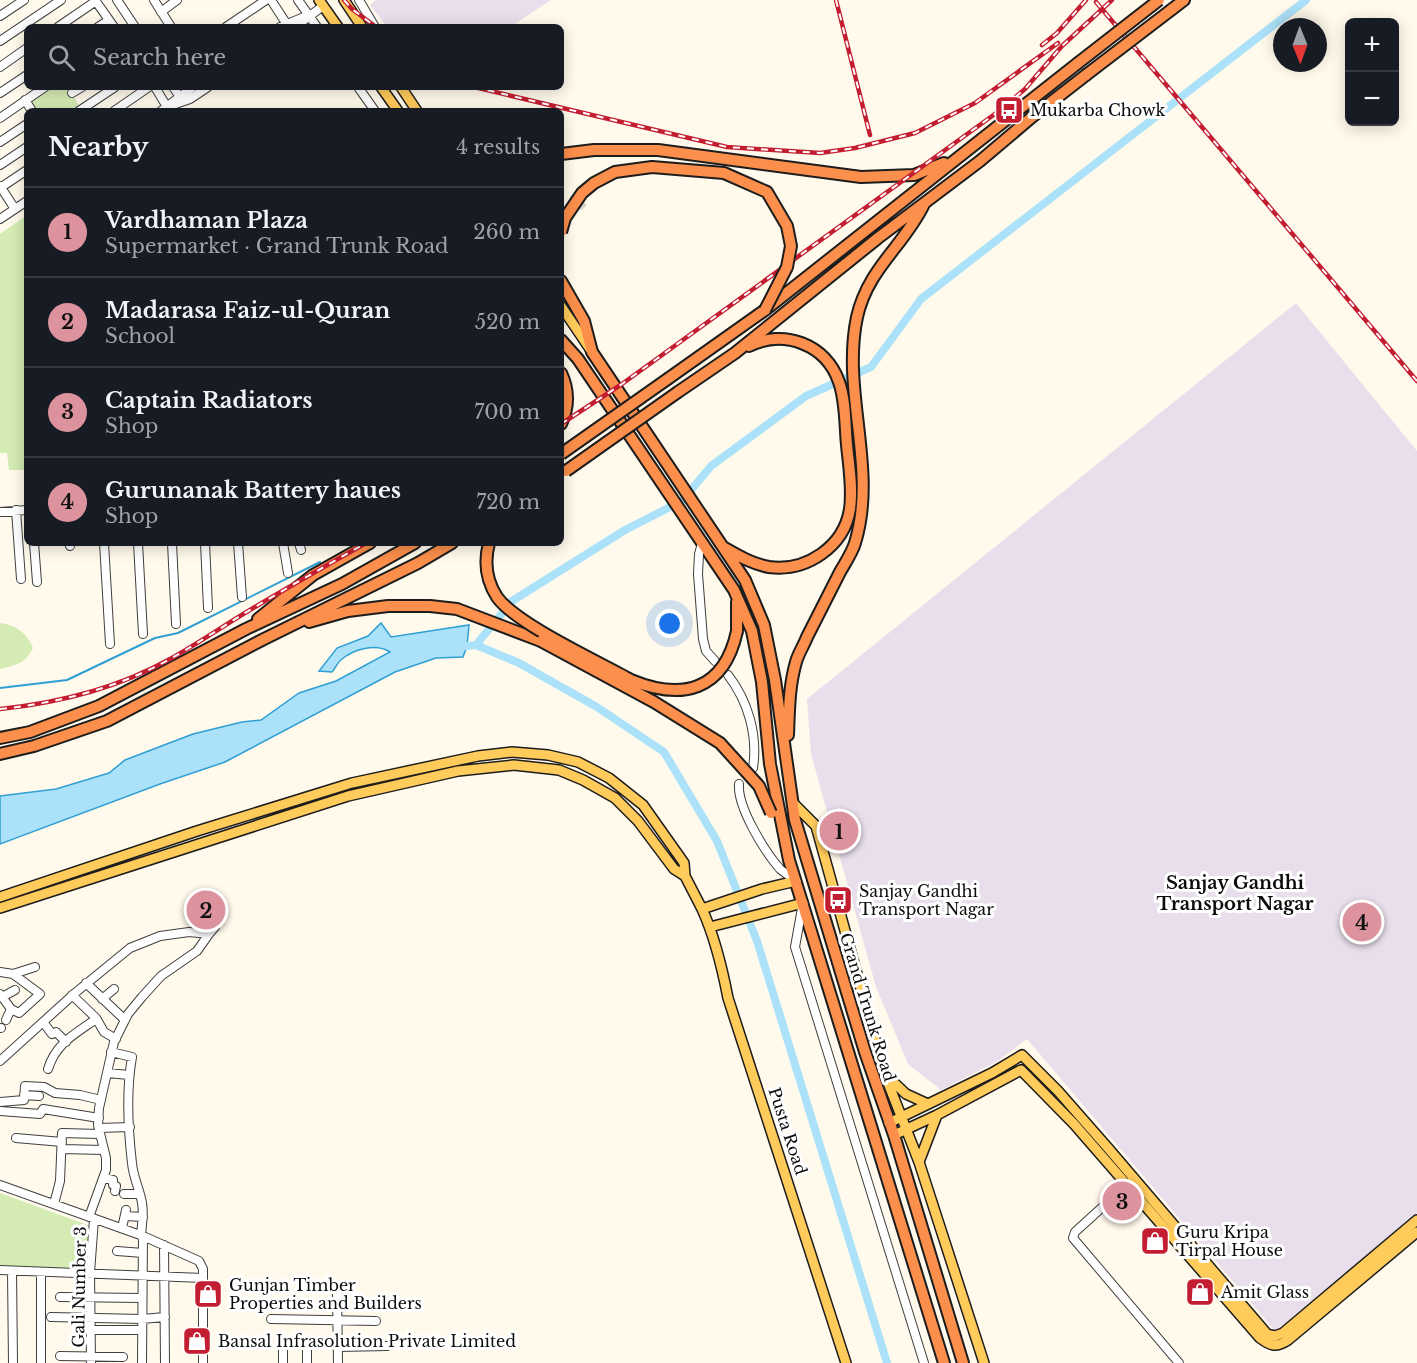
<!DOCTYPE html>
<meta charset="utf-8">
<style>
body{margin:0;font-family:"Libre Baskerville",serif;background:#20242c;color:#f1f3f6}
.controls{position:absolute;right:18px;top:18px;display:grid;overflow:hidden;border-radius:9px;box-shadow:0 3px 15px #0003}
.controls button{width:54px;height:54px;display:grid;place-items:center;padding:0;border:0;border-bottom:2px solid #363941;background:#171b24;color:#f1f3f6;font:30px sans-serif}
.compass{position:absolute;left:1273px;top:18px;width:54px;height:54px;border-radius:50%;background:#171b24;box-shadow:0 3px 15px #0003;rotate:179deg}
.you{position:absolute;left:670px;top:624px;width:21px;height:21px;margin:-15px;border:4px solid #fff;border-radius:50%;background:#1a73e8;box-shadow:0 0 0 9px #1a73e833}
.badge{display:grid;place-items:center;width:39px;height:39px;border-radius:50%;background:#dc939d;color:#111;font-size:20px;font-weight:700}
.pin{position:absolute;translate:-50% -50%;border:3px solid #fff;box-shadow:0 2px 6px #0006}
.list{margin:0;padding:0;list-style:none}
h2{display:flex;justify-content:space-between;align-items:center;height:78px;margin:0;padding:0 24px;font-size:26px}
h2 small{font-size:20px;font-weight:400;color:#9ea1a6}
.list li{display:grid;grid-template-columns:39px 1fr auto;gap:18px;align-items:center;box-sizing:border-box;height:90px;padding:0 24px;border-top:2px solid #363941}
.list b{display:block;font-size:22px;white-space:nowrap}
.list p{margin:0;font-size:20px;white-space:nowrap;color:#9ea1a6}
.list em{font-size:20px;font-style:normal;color:#9ea1a6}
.icon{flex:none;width:33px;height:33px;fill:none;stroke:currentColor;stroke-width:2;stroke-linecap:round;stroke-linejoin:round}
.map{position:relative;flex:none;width:1417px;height:1363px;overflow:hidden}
.search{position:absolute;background:#171b24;box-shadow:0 3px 15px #0003;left:24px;top:24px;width:540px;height:66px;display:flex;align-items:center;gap:15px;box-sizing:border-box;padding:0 21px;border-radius:9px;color:#9ea1a6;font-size:22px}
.panel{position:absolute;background:#171b24;box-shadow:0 3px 15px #0003;left:24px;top:108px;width:540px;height:438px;border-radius:9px}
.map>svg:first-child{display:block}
.industrial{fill:#e9dfec}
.green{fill:#d4ebb3}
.water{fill:#ace2f9;stroke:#2f9fd4;stroke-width:1.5}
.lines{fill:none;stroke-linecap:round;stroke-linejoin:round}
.stream{stroke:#2f9fd4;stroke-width:2}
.canal{stroke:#ace2f9;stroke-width:8}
.minor-tunnel{stroke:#dbd6ca;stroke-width:8;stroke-dasharray:8 4;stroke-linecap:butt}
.minor-casing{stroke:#3f3f3f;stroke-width:10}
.major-casing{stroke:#1d1d1d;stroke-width:12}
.highway-casing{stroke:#1d1d1d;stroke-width:14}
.minor{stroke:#fff;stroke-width:8}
.major{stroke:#ffcb5b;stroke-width:9}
.highway{stroke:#fc8f4b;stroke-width:10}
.rail-casing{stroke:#c31d31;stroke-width:4.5}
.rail{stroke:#fff;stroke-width:2;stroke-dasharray:7;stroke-linecap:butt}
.highway-bridge-casing{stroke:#1d1d1d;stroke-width:14;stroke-linecap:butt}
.highway-bridge{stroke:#fc8f4b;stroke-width:10}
.labels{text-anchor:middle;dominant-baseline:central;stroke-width:6;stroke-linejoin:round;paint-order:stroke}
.poi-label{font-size:16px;fill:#0c0c0c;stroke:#fff;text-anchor:start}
.street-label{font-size:16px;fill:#0c0c0c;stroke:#fff}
.neighbourhood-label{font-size:18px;font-weight:bold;fill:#0c0c0c;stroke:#fff}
</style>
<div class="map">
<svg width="1417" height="1363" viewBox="0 0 1417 1363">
<rect width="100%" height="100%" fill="#fffaeb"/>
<path class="industrial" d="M376 0H551L510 27H387L370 5Z
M1296 303 1417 451V1213L1275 1331 1027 1039 998 1061 941 1090 908 1064 876 987 811 754 807 699Z"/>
<path class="green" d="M49 87H67L81 108 76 111H35L28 101Z
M27 215V470H9L7 453H0V234Z
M0 623C16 625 27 633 33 648 25 664 16 665 0 669Z
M0 1193 90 1226 86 1271 0 1268Z"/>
<path class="water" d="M381 623 391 637 469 625 467 646 463 657 436 658 395 672 225 762 160 784 0 844V796L56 789 109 773 125 760 193 734 242 722 261 720 299 693 336 681 390 652C376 643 353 649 341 660 337 663 335 669 332 672L319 671 337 648 368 636Z"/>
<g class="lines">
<path class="stream" d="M0 688 67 680 155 638 178 633 320 562"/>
<path class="canal" d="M476 645 519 663 597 707 664 752 717 841 757 941 887 1363
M458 647 476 645 512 601 625 530 682 501 711 466 806 396 871 367 921 299 1306 0"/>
<path class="minor-tunnel" d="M572 195 584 208"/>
<g class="minor-casing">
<path id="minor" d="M95 0 114 27
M117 0 135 27
M154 0 171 27
M271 0 286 23
M298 0 317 27
M359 0 375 27
M161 12 177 0
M0 16 24 0
M58 27 96 1
M98 27 109 20
M226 27 266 0
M280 27 304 17
M295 27 323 6
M0 41 61 0
M0 67 27 48
M155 87 167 107
M173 87 180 97
M358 87 375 111
M0 93 27 75
M72 93 82 87
M25 100 32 111
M167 107 190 99 208 87
M79 111 115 87
M114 111 149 87
M161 111 193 87
M0 118 45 87
M0 142 27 124
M0 165 27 147
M0 186 15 209
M0 188 27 170
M0 219 27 201
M16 510 21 579
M0 512 27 510
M34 543 37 582
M69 543 70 546
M104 543 110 644
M138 543 143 634
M172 543 176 624
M205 543 208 608
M238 543 242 597
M283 543 288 573
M299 543 301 550
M702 543 699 554 698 574 703 639 706 651 715 661
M728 675C748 701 758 735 753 768
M739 784C737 807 765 852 780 869 785 873 791 877 796 881
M802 908 795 947 924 1363
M0 972 13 974 35 967
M86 983 125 1020
M0 994 11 1009 6 1020
M72 995 96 1018 104 1032 116 1039
M2 997 15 990
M102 999 114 989
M11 1009 19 1013 40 994 13 974
M43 1022 52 1034 56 1032 66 1042
M0 1028H1
M111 1052 132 1057C126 1091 128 1129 132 1163 133 1177 140 1190 142 1203 144 1214 142 1224 141 1235
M0 1061 75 993 130 948 160 936 189 932 209 934 215 927 216 922
M48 1069C56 1043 75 1034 96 1019
M107 1073 129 1075
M24 1095 39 1096
M0 1102 24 1100 25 1086 44 1087 55 1093 80 1095 101 1100
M0 1111 40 1114 43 1109 99 1118
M99 1128 130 1127
M16 1138 62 1142
M62 1149 103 1150
M104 1178 113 1180V1185L116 1186 115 1191
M1130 1182 1075 1232 1073 1238 1179 1363
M0 1185 143 1236 199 1261 203 1269V1363
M124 1194H139
M54 1204 60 1181 62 1133 100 1134
M125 1216 143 1217
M89 1217 106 1170V1158L98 1125 99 1108 114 1042 128 1014 142 997 161 976 197 951 209 934
M122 1228 126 1210
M164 1245 165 1363
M117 1251 143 1253
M0 1270 203 1278
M12 1271 13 1363
M337 1290 338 1363
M60 1297 142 1298
M51 1317 142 1319 165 1317
M271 1319 376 1321
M91 1330H142
M283 1343V1363
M307 1343V1363
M338 1347 387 1346
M60 1356 123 1357
M41 1363V1272
M91 1363 90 1273 94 1219
M142 1363 143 1236"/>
</g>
<g class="major-casing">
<path id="major" d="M319 0 338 27
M344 0 362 27
M381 87 398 111
M401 87 417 111
M561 306 590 349
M793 803 816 826 885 1075 919 1162 984 1363
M0 897 197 831 352 783 478 756 512 752 548 755 578 762 609 778 643 805 684 863 685 876 702 909 762 889 796 881
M0 908 348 796 458 771 514 765 559 770 583 780 615 798 638 821 674 869 685 876
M702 909C715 937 722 967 728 998L846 1363
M710 927 803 903
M887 1076 906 1094 928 1104
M889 1123 992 1073 1022 1055 1058 1091 1108 1148 1267 1334 1275 1336 1283 1333 1417 1220
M894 1135 937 1115 1021 1070 1074 1124 1260 1338C1271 1346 1276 1348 1288 1340L1417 1232
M919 1162 937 1115"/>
</g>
<g class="highway-casing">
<path id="highway" d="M1171 10 1184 0
M561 154 594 150H658L861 177 914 175 944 163
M561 281 584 321 592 352 745 580 764 625 775 680 795 820 865 1052 894 1135 963 1363
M561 340 578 359 734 590 752 631 762 682 770 764 789 860 944 1363
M561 373C569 390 569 407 561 424
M669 378 765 310 1078 63
M678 392 735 353 878 238 980 161 1032 117 1086 75
M723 547C737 555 752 564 769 567 806 572 844 547 850 509 853 488 849 466 847 445 845 425 846 401 839 382 826 344 784 329 749 346
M258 619 313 575 370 543
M309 622 348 611 388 606H430L457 609 541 641
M737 631V602
M788 735C789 710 789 686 796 662 798 654 804 645 807 637 818 615 829 594 840 572 845 563 852 553 855 543 878 468 841 392 857 317 868 268 904 246 924 204
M0 738 30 732 99 706 246 629 342 584 415 543
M0 754 34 746 107 721 264 639 418 563 452 543"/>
</g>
<use href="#minor" class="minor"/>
<use href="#major" class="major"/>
<use href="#highway" class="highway"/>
<g class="rail-casing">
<path id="rail" d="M344 0 352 9 376 27
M836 0 870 135
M1096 2 1417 381
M1042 45 1057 33 1086 0
M474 87 727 147 820 153 855 148 915 133 975 103 1058 43
M561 424 622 384 999 111 1025 89 1062 46 1112 0
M0 709C58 703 118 688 170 659 199 643 226 624 255 607 292 585 329 564 366 543"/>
</g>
<use href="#rail" class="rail"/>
<g class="highway-bridge-casing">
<path id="highway-bridge" d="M1078 63 1159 0
M1086 75 1171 10
M561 232 565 218 582 193 594 183 615 172 652 167 724 173 767 192 787 226 791 246 787 267 765 310
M561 454 669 378
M566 471 678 392
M489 543C484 562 486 580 497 597 516 624 599 662 631 680 682 701 724 691 737 631
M541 641 654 702 720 743 759 786 771 813"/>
</g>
<use href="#highway-bridge" class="highway-bridge"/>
</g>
<defs>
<g id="bus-square" transform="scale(1.5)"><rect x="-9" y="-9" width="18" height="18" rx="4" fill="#c31d31" stroke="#fff"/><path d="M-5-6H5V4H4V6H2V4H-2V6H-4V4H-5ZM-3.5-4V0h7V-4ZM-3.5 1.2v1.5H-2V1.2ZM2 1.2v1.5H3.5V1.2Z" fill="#fff"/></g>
<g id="shop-square" transform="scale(1.5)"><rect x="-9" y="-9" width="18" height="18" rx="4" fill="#c31d31" stroke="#fff"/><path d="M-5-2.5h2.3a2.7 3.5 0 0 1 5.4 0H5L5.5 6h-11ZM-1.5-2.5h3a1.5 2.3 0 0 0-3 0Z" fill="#fff"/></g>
</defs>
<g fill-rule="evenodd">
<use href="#bus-square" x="1009" y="110"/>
<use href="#bus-square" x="838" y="900"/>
<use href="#shop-square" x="1155" y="1241"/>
<use href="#shop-square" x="1200" y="1292"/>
<use href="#shop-square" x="208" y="1294"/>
<use href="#shop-square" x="197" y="1341"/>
</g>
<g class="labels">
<g class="poi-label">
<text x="1030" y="110">Mukarba Chowk</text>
<text x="859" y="891">Sanjay Gandhi<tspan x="859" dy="18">Transport Nagar</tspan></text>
<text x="1176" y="1232">Guru Kripa<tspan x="1176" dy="18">Tirpal House</tspan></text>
<text x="229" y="1285">Gunjan Timber<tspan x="229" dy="18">Properties and Builders</tspan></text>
<text x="1221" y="1292">Amit Glass</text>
<text x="218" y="1341">Bansal Infrasolution Private Limited</text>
</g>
<g class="street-label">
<text transform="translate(868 1007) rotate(73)">Grand Trunk Road</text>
<text transform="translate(788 1131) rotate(72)">Pusta Road</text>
<text transform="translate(79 1287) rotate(-89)">Gali Number 3</text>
</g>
<g class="neighbourhood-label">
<text x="1235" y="883">Sanjay Gandhi<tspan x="1235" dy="21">Transport Nagar</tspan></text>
</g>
</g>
</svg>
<div class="controls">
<button>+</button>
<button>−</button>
</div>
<svg class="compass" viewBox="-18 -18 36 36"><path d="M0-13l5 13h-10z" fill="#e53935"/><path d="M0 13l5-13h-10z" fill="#9ea1a6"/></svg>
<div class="you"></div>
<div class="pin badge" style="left:839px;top:831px">1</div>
<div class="pin badge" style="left:206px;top:910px">2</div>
<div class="pin badge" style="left:1122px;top:1201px">3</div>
<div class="pin badge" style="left:1362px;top:922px">4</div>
<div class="search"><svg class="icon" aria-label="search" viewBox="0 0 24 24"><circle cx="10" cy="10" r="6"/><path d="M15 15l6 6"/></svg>Search here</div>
<section class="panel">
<h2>Nearby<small>4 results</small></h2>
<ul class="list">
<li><span class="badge">1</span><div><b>Vardhaman Plaza</b><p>Supermarket · Grand Trunk Road</p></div><em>260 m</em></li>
<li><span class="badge">2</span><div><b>Madarasa Faiz-ul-Quran</b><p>School</p></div><em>520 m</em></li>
<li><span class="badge">3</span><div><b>Captain Radiators</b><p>Shop</p></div><em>700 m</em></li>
<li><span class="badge">4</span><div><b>Gurunanak Battery haues</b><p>Shop</p></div><em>720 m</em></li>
</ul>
</section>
</div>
